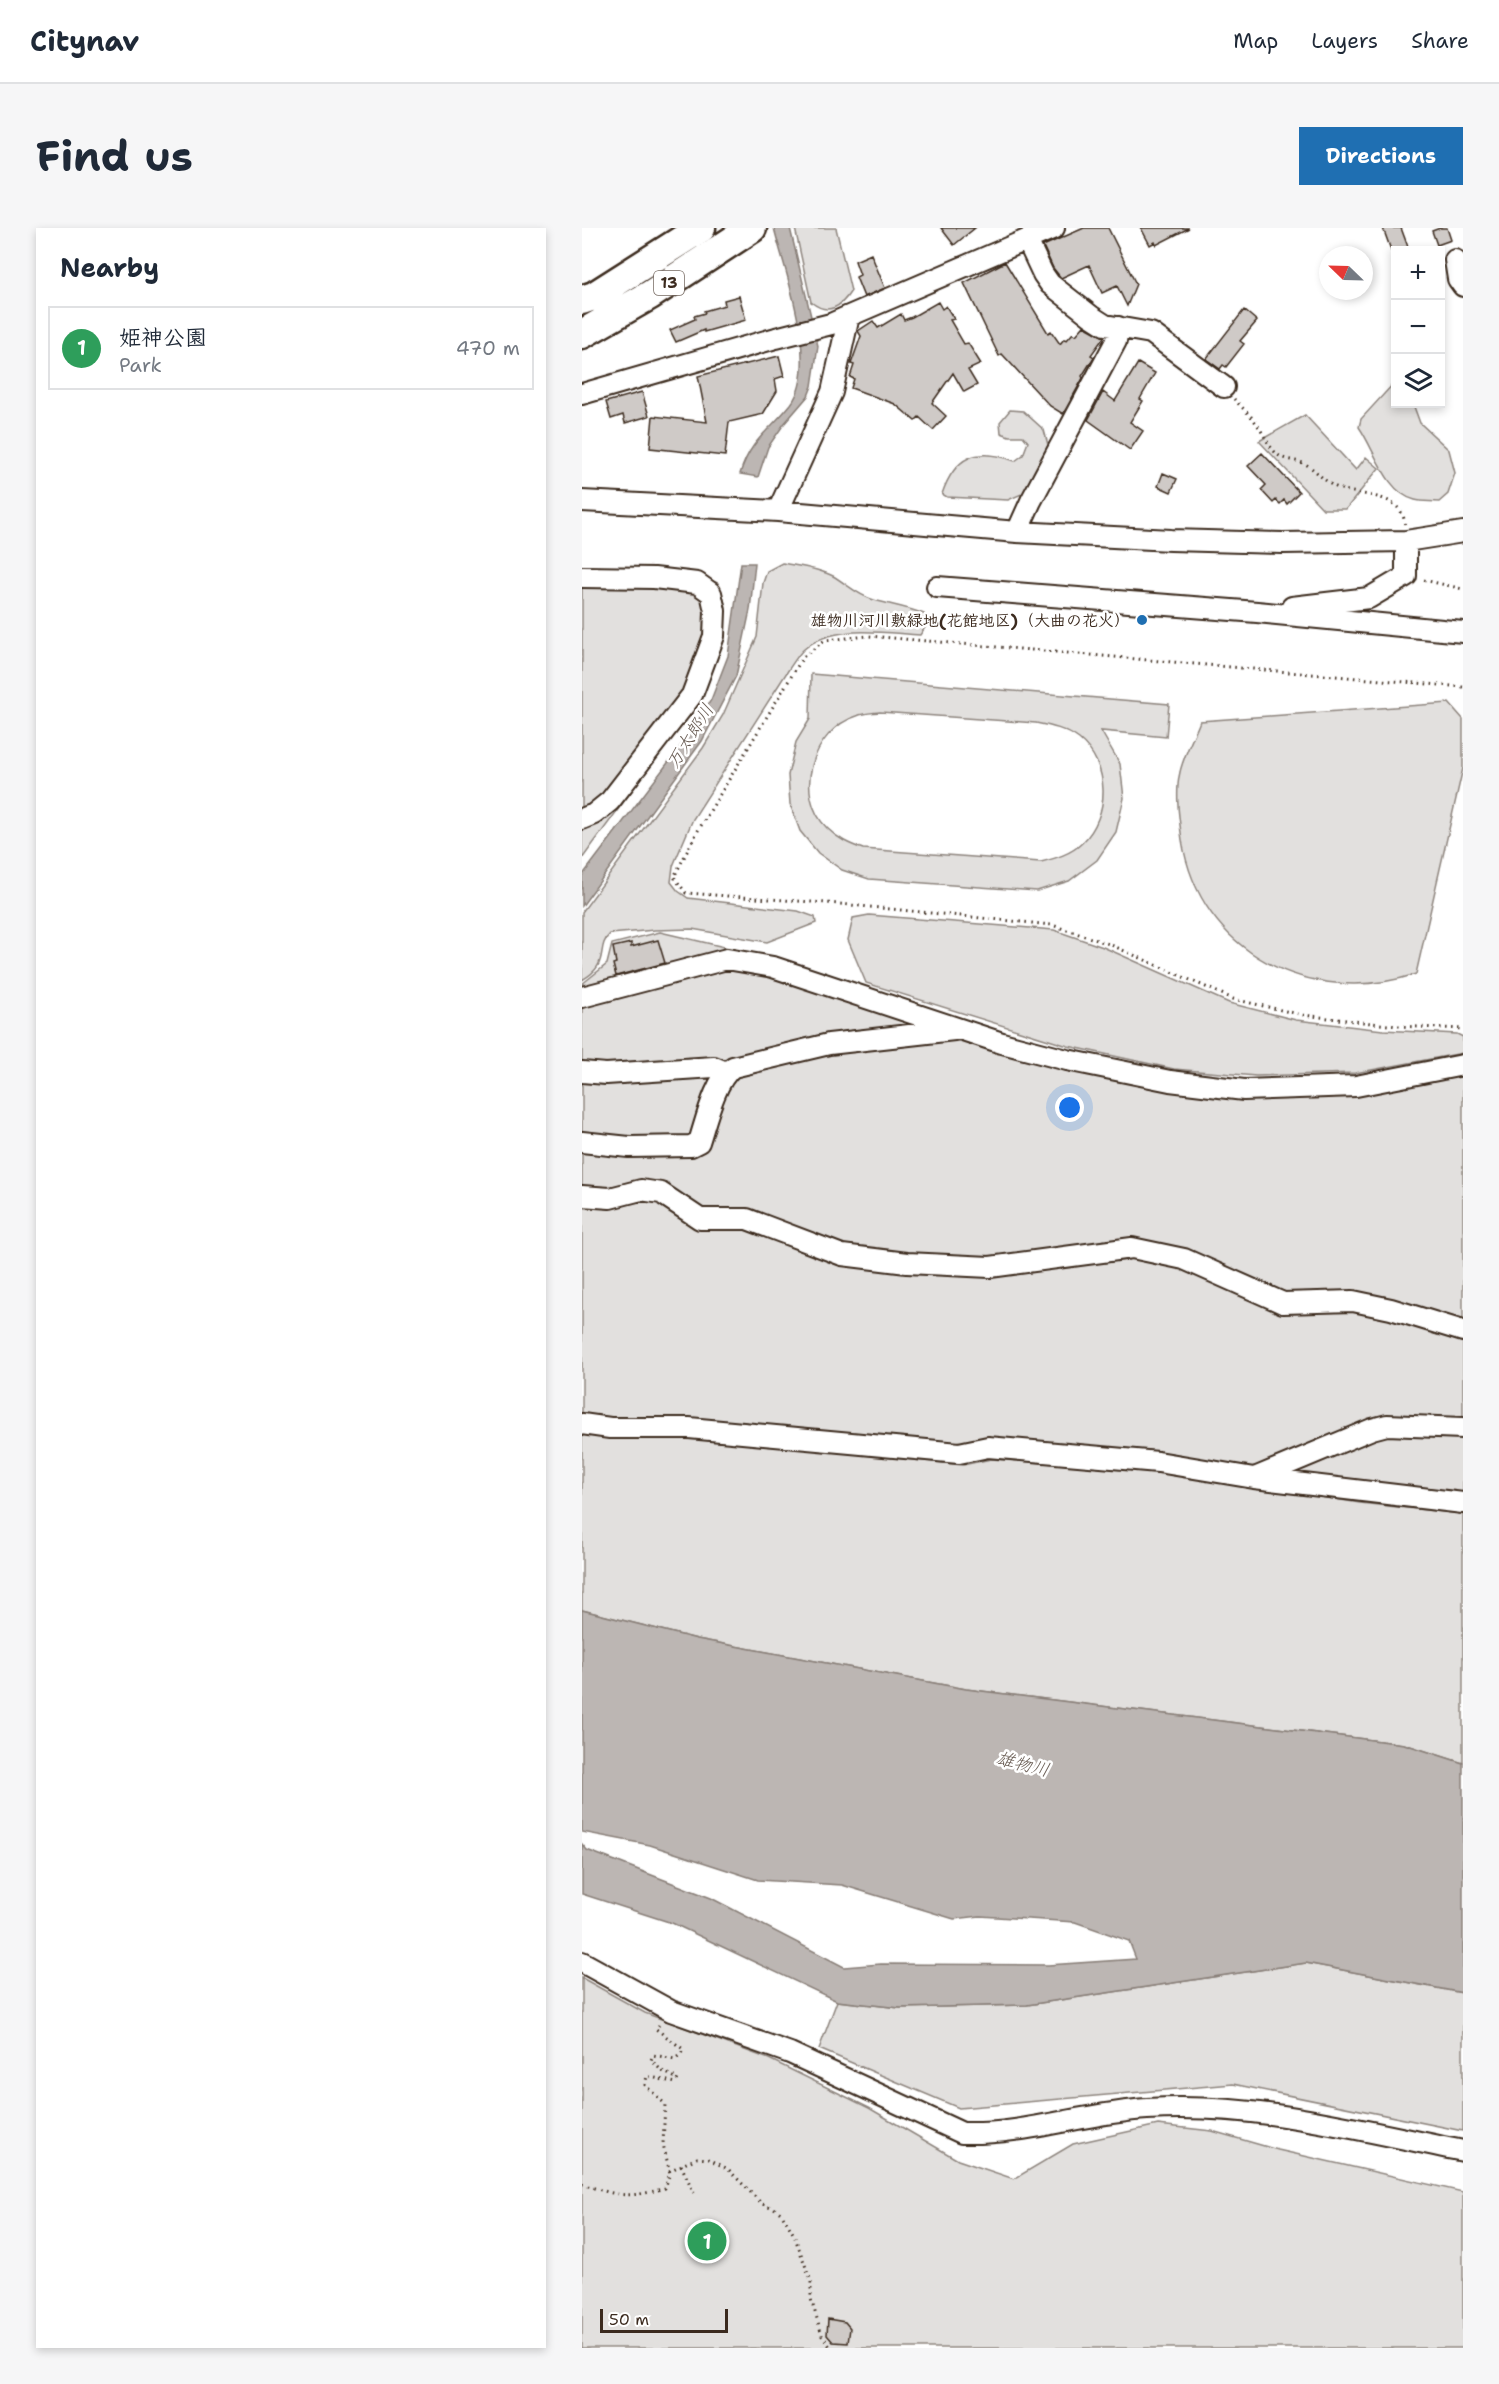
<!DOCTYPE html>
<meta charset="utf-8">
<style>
body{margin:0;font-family:"Shantell Sans","Klee One",sans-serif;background:#f6f6f7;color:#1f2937}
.controls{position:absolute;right:18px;top:18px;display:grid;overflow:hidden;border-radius:0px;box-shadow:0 3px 9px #0003}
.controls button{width:54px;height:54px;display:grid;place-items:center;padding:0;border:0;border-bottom:2px solid #e0e1e3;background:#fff;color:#1f2937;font:30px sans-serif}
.compass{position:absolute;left:737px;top:18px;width:54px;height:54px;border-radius:50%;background:#fff;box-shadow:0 3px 9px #0003;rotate:293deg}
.scale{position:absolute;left:18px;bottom:15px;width:128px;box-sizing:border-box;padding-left:6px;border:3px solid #3b2a1e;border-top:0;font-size:16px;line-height:21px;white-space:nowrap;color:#3b2a1e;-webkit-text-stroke:4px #fff;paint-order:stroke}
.you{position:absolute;left:488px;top:880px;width:21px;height:21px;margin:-15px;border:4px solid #fff;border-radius:50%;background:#1a73e8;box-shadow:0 0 0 9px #1a73e833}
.badge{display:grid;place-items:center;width:39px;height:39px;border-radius:50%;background:#1f6fb2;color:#fff;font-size:20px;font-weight:700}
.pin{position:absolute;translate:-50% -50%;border:3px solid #fff;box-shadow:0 2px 6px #0006}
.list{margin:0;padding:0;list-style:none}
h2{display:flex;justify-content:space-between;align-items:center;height:78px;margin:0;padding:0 24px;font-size:26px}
h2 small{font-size:20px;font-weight:400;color:#747a83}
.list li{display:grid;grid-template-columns:39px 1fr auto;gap:18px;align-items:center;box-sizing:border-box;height:84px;margin:0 12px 12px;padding:0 12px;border:2px solid #e0e1e3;border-radius:0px}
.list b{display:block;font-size:22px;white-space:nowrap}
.list p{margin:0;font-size:20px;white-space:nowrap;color:#747a83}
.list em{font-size:20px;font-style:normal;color:#747a83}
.icon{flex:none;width:33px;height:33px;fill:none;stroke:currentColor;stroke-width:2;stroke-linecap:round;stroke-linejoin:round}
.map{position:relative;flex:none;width:881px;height:2120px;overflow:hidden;border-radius:0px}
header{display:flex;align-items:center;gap:36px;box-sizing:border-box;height:84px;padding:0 30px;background:#fff;border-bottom:2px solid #e0e1e3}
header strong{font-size:28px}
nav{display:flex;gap:33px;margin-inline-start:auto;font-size:21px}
.intro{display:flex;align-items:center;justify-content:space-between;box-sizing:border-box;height:144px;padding:0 36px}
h1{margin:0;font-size:42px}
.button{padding:15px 27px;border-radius:0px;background:#1f6fb2;color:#fff;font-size:21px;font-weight:700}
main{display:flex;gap:36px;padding:0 36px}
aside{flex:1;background:#fff;border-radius:0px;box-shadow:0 3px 9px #0003}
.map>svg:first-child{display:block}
.green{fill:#e2e0de;stroke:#8e857e;stroke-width:1.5;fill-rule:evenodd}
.water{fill:#bcb6b3;stroke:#887e77;stroke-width:1.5}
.building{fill:#cfcac7;stroke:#3b2a1e;stroke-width:1.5}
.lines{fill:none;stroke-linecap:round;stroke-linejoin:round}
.minor-casing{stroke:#3b2a1e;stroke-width:24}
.highway-casing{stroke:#3b2a1e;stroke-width:33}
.path{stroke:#3b2a1e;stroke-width:3;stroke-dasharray:1.5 4.5;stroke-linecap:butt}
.minor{stroke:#fff;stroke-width:20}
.highway{stroke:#fff;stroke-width:28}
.poi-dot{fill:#1f6fb2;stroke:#fff;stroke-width:2}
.labels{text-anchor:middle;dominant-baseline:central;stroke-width:5;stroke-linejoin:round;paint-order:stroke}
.shield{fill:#fff;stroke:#766a62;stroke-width:1.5}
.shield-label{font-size:15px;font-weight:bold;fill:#3b2a1e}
.poi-label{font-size:16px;font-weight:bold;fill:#3b2a1e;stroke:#fff;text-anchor:end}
.water-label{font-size:18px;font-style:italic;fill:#685b52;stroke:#fff}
</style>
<header>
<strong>Citynav</strong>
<nav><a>Map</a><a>Layers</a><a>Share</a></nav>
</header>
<div class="intro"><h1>Find us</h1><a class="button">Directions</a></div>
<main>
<aside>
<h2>Nearby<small></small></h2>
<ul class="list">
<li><span class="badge" style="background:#2e9e5b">1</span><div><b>姫神公園</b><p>Park</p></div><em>470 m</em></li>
</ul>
</aside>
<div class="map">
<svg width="881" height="2120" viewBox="0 0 881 2120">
<rect width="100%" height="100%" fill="#fff"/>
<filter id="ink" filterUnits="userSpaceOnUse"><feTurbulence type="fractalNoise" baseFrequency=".0167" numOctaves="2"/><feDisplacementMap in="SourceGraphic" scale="12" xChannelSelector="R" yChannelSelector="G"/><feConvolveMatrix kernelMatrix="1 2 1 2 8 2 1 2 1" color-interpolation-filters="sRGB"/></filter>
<g filter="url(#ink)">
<path class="green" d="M213 0H254L269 63C259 79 246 88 229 74Z
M813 154 814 176H831L838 195 867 222 873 245 866 266 857 274C849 273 840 274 833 272 804 265 793 222 777 199L779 191Z
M428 182 441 183 462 202 466 217 459 244 442 265 426 272 365 269 360 266C373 228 394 219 433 233L441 227 446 214 441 208H427L419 205 418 194Z
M723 187 774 242 784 229 797 240 764 281H741L677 213Z
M200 335C216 338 236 340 251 348 265 356 275 367 292 372 309 377 325 379 342 386L344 398 338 407C301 405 251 395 221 422 216 427 211 435 207 441L111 591 91 638 89 654 96 663 106 670 216 683 233 689 234 695 185 714 110 701 73 702 28 706C13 720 29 736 0 752V684L121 520 141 487 175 409 181 355 185 343Z
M0 338 103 343 136 355 144 378 136 421 113 476 0 631Z
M229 446 587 476 584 509 519 503 538 536 542 570 534 604 515 632 487 653 455 663 287 651 260 642 236 625 218 603 208 576 206 547 214 514 228 491ZM298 484 454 495C469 498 484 501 497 511 528 536 529 587 500 615 489 626 474 630 459 634L281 621C267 616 256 611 245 600 211 566 230 502 275 488 282 485 290 485 298 484Z
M867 475 881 491V540L834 746C729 780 618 725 600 612 597 590 593 565 598 544 602 526 612 509 618 493Z
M287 687 472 702 521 719 647 775 714 792 801 802 875 806 881 809V825L773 845 674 848 592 841 486 818 284 755 266 712 271 690Z
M78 704 168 725 237 744 378 793 483 824 588 847 659 854 770 852 881 832V1282L582 1240 114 1206 0 1202V756L25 736 30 716Z
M0 1206 28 1209 118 1210 381 1237 409 1231 582 1244 778 1275 881 1286V1535L822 1516 384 1461 115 1411 0 1382Z
M724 1735 881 1765V1903L651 1856 377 1880 237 1821 255 1773 318 1780 445 1777Z
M0 1750 63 1785 187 1831 287 1880 376 1932 432 1951 491 1916 576 1897 630 1903 696 1922 881 1964V2120H0Z"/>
<path class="water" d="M192 0H208L236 118 230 158 226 168 202 196 186 219 176 249 158 246C168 212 188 202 209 176 238 138 203 43 192 0Z
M159 335H173L168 382 154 448 120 513 0 678V648L107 507 129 472 146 428Z
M0 1382 115 1411 384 1461 822 1516 881 1535V1765L724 1735 445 1777 318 1780 255 1773 90 1695 0 1666V1616L5 1622 129 1670 262 1739 299 1736 466 1737 554 1731 547 1713 493 1694 398 1688 372 1691 260 1657 176 1652 68 1617 0 1604Z"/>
<path class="building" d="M359 0H393L372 17Z
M502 0H526L554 56 545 78 535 58 520 65 507 37 479 50 471 40 461 18Z
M559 0H607L574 17 573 14 568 17Z
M801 0H819L826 19 810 25Z
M858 0H865L869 12 855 17 850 3Z
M289 26 303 60 282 69 274 49 278 47 273 33Z
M423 34 466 105 469 103 478 116 482 111 485 112 491 105 494 107 502 98 522 109 509 127 512 129 500 148 501 150 481 186 468 178 420 126 417 128 382 55Z
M157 68 164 92 122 104V102L94 114 88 102 113 91 112 88 123 85 122 83 143 77 142 72Z
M356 74 360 81 364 78 372 91 368 92 382 116 386 115 399 136 386 142 395 157 382 164 371 145 350 175 364 188 351 202 337 189 333 193 313 176 269 160 272 151 268 149 272 137 269 136 279 108 276 103 291 93 296 100 319 86 322 92 330 89Z
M662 82 675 93 658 113 662 116 644 139 641 137 638 141 624 131Z
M197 128 202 148 193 151 195 163 181 186 147 194 143 228 68 220 71 188 125 194 116 148Z
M556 135 573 145 558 171 561 173 548 194 561 203 548 222 506 192 521 164 533 173Z
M60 164 67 188 43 195 41 187 29 191 24 174Z
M680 225 717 264 705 276 702 272 698 276 694 272 691 275 679 262 684 257 666 238Z
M581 245 595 251 589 264 576 258Z
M76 712 83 735 34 748 31 736 34 735 31 719 49 715V719Z
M246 2091 263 2094 268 2100 266 2115 251 2114 245 2107Z"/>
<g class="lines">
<g class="minor-casing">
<path id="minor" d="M445 12 461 46 468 56 509 88 523 97 569 105 642 159
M873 32 876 51 881 58
M0 166 194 110 249 96 267 88
M0 273 196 283 435 304 589 312 701 315 824 313 881 304
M196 283 250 164 267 88 472 0
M435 304 449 273 534 113 536 99
M0 349 72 350 115 355 129 365 133 383 132 408 110 467 28 573 12 586 0 591
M355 359 675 384 881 404
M710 379 787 370 824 348V313
M0 769 145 731 191 739 420 815 485 832 588 853 662 862 774 858 881 837
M0 844 24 846 132 839 144 844
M0 914 47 919 109 918 117 914C124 893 133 852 151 839L247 816 372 802
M0 968 28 970 59 962 79 965 118 991H165L260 1027 325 1035 408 1039 550 1020 602 1031 701 1075 771 1073 809 1081 881 1103
M0 1196 28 1200H107L377 1225 406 1219 576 1234 672 1250 881 1275
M675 1249 790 1201 805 1197 881 1200
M0 1734 89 1783 208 1825 380 1905C443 1907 502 1885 565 1881 672 1874 777 1902 881 1923"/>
</g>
<g class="highway-casing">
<path id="highway" d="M0 72 12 68 119 0
M0 106 68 67 170 0"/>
</g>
<path class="path" d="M652 171C659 179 668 186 674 195 682 205 687 222 699 229 707 233 717 232 725 237 738 245 743 256 759 261 783 269 819 265 823 296
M842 352 881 361
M881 459 287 408 243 412 221 429 114 606 92 649 104 665 258 676 470 697 527 716 651 771 721 787 815 798 881 801
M99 1937 112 1965
M87 1943 115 1930 127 1931 146 1941 180 1976 192 1980 200 1986 212 2007 229 2053V2071L240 2107 249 2120
M0 1956C36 1968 46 1971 83 1960L88 1945 81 1916 83 1876 63 1857 65 1848 94 1855 96 1851 80 1843 69 1832 71 1827 93 1831 99 1826 101 1821 74 1801 77 1797"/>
<use href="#minor" class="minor"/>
<use href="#highway" class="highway"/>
</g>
</g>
<circle class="poi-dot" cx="560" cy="392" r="6"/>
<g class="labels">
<rect class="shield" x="72" y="43" width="30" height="24" rx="4.5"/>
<g class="shield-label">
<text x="87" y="55">13</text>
</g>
<g class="poi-label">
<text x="548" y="392">雄物川河川敷緑地(花館地区)（大曲の花火）</text>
</g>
<g class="water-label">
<text transform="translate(108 508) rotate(-58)">万太郎川</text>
<text transform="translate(441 1536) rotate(14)">雄物川</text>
</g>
</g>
</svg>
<div class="controls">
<button>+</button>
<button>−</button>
<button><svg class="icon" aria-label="layers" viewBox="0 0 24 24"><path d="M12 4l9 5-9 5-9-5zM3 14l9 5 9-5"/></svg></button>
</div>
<svg class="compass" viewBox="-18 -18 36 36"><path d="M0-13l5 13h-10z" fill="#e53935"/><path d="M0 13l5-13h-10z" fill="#747a83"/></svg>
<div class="scale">50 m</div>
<div class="you"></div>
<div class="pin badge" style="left:125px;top:2013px;background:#2e9e5b">1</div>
</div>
</main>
